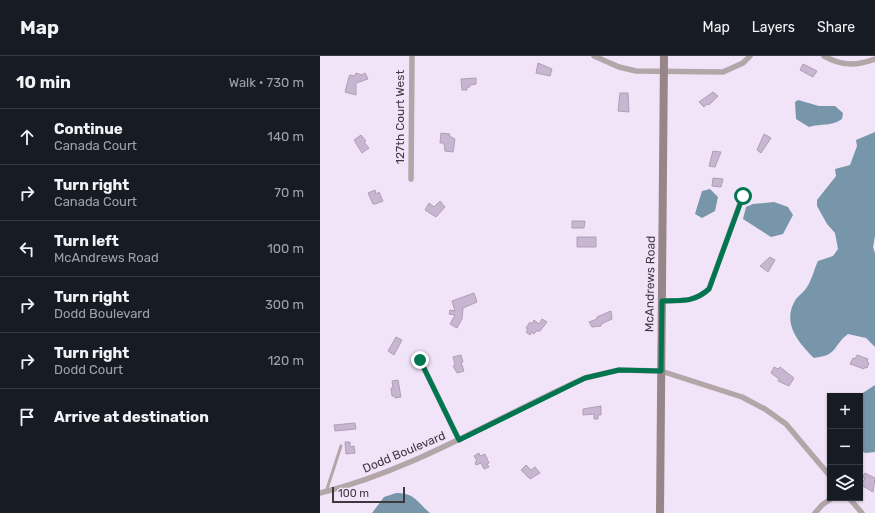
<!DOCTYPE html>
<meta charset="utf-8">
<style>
body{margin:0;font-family:Rubik,sans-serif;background:#242831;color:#f1f3f6}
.controls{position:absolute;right:12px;bottom:12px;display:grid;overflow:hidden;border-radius:0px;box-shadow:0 1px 3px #0004}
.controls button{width:36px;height:36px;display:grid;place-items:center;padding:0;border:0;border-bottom:1px solid #363941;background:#171b24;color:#f1f3f6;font:20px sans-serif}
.scale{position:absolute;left:12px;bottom:10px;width:73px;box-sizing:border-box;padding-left:4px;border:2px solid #3e3840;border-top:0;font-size:11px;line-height:14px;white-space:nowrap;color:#3e3840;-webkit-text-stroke:3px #f2e4f8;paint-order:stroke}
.stop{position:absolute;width:12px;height:12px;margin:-9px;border:3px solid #007550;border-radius:50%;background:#fff}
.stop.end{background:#007550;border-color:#fff;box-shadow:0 1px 4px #0008}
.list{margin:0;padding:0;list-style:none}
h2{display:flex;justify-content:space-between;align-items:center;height:52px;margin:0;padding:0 16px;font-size:17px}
h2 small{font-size:13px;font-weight:400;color:#9ea1a6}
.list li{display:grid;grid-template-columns:26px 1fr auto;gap:12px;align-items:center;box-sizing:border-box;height:56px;padding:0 16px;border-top:1px solid #363941}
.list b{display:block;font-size:15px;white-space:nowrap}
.list p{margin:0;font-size:13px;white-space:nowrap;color:#9ea1a6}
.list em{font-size:13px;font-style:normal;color:#9ea1a6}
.icon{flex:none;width:22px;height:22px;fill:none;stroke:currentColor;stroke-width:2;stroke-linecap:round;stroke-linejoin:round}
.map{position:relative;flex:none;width:555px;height:457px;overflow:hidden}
header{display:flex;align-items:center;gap:24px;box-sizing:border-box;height:56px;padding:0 20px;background:#171b24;border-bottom:1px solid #363941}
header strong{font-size:19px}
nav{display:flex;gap:22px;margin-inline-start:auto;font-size:14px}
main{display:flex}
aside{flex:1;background:#171b24}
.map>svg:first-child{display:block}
.water{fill:#7796aa}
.building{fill:#c8b5d2;stroke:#ada0b3}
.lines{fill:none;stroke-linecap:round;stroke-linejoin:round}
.service{stroke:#b2a6a8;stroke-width:3}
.minor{stroke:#b2a6a8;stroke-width:5.5}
.secondary{stroke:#978688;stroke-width:8}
.route{stroke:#007550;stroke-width:5}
.labels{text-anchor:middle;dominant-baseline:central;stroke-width:3;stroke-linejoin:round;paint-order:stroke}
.street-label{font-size:12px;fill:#3e3840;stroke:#f2e4f8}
</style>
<header>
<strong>Map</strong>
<nav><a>Map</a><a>Layers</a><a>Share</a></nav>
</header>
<main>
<aside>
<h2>10 min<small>Walk · 730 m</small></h2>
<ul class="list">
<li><svg class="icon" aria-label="ahead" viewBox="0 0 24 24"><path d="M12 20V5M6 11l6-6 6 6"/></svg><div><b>Continue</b><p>Canada Court</p></div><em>140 m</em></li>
<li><svg class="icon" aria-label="right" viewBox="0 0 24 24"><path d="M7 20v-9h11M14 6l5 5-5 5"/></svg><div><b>Turn right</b><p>Canada Court</p></div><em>70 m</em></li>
<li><svg class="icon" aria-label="left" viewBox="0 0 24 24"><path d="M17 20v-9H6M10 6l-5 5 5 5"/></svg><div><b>Turn left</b><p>McAndrews Road</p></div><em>100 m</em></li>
<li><svg class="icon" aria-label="right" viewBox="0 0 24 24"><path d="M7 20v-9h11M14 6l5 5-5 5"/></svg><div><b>Turn right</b><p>Dodd Boulevard</p></div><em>300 m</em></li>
<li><svg class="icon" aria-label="right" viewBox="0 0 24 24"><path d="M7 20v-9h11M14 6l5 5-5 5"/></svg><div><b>Turn right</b><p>Dodd Court</p></div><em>120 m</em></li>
<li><svg class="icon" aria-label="arrive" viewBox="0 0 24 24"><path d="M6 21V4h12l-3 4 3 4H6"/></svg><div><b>Arrive at destination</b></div></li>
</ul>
</aside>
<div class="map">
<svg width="555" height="457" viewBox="0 0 555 457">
<rect width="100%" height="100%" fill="#f2e4f8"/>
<path class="water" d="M478 44 499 50H515L523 57 522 63C511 71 502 67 489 71L476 63 475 46Z
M555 76V180L553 191 555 197V291L546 282 528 278C512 290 519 299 494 302 478 286 461 266 476 243 479 239 484 236 487 231 492 224 494 213 498 205L513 200 518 193 515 177 507 168 497 150V144L516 120 515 113 530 109 537 90 536 84Z
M390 133 398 141 395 155 382 162 375 158 382 135Z
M454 146 468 151 473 159 463 178 451 181 423 163 426 151 433 148Z
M555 329V396L546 397 540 395V340H538Z
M76 437C95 437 97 446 110 457H52L64 441Z"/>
<path class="building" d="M218 7 232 13 230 20 216 17Z
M483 8 497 15 493 21 480 14Z
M36 17 42 19 45 17 48 23 36 27V39L25 36 29 21 30 19 35 20Z
M156 22V28L150 29V31H147V34H142L141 23Z
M393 36 398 40 389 49 387 48 384 51 379 46Z
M300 37H308L309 56 298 55Z
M121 77 130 78 129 80 135 83 133 96 125 95 124 87H120Z
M444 78 451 82 441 97 437 94Z
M41 79 46 85 44 86 49 92 42 97 34 84Z
M393 95 401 96 395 111 389 110Z
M393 122 403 123 401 131 392 130Z
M55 134 56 138 59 136 63 145 55 148H53L48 137Z
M120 145 125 151 116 161 105 154 109 147 114 151Z
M252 165H265L264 172H252Z
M257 181H276V191H257Z
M450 201 455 204 448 216 440 210Z
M154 237 157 246 143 252 142 263 137 272 130 268 135 259 129 258 130 254 135 255 132 245Z
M291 255 292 263 281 268V270L272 271 269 266 277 263V261Z
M222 263 227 266 220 275H216L214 278 211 276 210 279 206 276 208 273 206 272 210 266 212 268 214 264 219 268Z
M76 281 82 284 74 299 68 295Z
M141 299 143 306H141L144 315 137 317 133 310 135 309 133 301Z
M537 299 548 303 547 306 549 307 547 312 545 311 544 313 530 308 533 302 535 303Z
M454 311 458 313 460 311 474 322 469 330 458 325 459 323 451 317Z
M78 324 81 341 75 342V340H72L71 332H73L72 325Z
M281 350V359H278V363H274V358L263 359V353Z
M35 367 36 373 15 375 14 369Z
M25 386H30V391L34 390 35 397 26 398Z
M159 397 160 400 165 398 169 407 167 408 169 411 164 413 161 407 156 409 155 406 157 405 154 400Z
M206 409 211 414 215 411 220 417 210 423 201 414Z
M545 417 555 422 553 436 541 429 545 422 542 421Z"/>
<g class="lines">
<path class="service" d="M6 436 21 390"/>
<path class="minor" d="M274 0 299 11 316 15 403 16 423 7 430 0
M504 0C522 10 536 10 555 3
M91 123 92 0
M342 245C361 244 374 247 389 233L423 139
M100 304 139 384
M0 437C94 414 177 361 265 322L299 314 341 315 422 341 445 353 466 368 510 420
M529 442 542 457
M495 457 502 449 512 442"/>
<path class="secondary" d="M340 457 344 0"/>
</g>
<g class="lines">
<path class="route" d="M100 304 139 384 265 322 299 314 341 315 342 245C361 244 373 247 389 233L423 140"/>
</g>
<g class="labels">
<g class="street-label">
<text transform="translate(80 61) rotate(-90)">127th Court West</text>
<text transform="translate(330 228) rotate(-89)">McAndrews Road</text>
<text transform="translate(84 396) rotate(-23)">Dodd Boulevard</text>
</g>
</g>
</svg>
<div class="controls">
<button>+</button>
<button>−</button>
<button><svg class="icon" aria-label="layers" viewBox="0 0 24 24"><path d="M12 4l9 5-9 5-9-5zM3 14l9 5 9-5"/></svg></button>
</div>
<div class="scale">100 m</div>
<div class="stop" style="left:423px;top:140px"></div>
<div class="stop end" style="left:100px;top:304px"></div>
</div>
</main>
